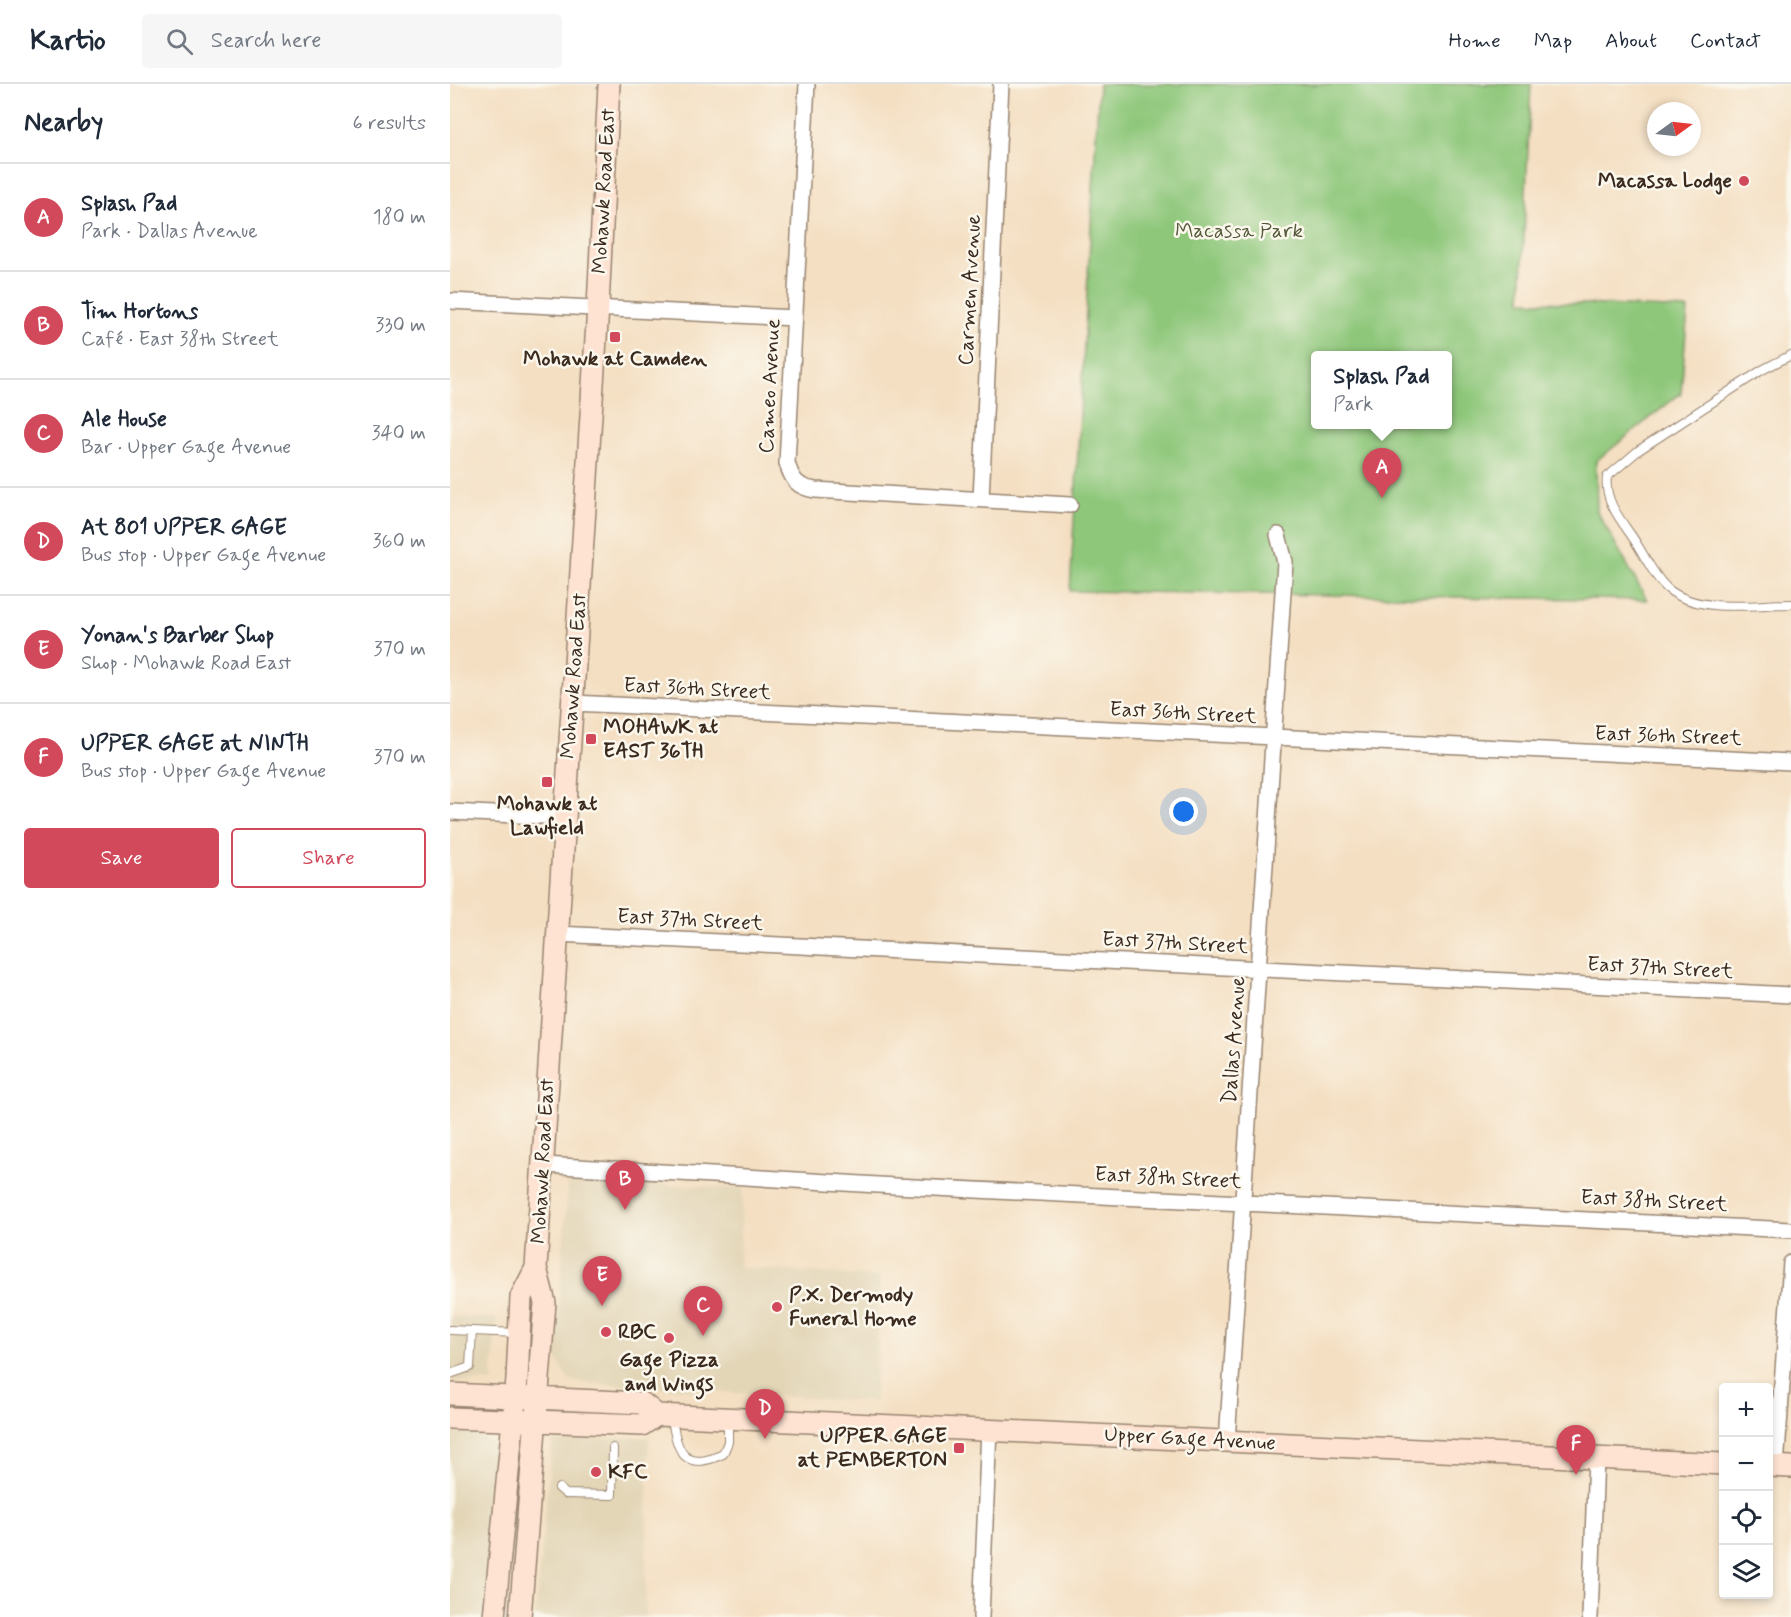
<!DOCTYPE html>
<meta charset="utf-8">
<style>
body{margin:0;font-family:Mynerve,sans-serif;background:#f6f6f7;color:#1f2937}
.controls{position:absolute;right:18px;bottom:18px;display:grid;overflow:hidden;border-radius:6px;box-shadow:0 3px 9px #0003}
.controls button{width:54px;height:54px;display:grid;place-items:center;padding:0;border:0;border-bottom:2px solid #e0e1e3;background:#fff;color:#1f2937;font:30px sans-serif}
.compass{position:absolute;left:1197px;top:18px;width:54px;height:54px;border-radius:50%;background:#fff;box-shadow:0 3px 9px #0003;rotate:75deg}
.you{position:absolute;left:734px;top:728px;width:21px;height:21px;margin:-15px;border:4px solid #fff;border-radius:50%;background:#1a73e8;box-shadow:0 0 0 9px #1a73e833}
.badge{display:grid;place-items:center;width:39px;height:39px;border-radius:50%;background:#d1495b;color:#fff;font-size:20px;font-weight:700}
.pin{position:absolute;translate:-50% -50px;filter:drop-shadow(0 2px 3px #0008)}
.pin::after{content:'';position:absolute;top:32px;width:21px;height:18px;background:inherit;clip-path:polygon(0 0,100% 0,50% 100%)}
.popup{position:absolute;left:861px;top:267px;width:141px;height:78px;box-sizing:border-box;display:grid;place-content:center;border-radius:6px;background:#fff;filter:drop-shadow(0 2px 4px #0005);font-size:20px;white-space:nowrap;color:#747a83}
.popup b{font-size:22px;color:#1f2937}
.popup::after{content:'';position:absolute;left:50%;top:100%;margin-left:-12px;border:12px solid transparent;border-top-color:#fff}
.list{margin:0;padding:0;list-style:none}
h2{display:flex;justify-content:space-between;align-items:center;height:78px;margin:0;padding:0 24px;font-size:26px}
h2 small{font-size:20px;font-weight:400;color:#747a83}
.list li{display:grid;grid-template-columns:39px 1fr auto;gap:18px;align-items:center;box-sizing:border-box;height:108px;padding:0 24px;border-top:2px solid #e0e1e3}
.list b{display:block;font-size:22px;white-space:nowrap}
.list p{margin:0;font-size:20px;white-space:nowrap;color:#747a83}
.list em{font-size:20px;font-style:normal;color:#747a83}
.actions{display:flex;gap:12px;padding:18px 24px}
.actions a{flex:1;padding:14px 0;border:2px solid #d1495b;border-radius:6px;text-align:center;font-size:21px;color:#d1495b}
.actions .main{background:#d1495b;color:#fff}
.icon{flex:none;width:33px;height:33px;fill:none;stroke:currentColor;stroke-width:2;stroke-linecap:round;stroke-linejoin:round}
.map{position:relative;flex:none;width:1341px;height:1533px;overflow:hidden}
header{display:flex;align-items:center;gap:36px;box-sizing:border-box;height:84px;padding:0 30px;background:#fff;border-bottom:2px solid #e0e1e3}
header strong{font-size:28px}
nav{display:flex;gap:33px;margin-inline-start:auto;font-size:21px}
.search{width:420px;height:54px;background:#f6f6f7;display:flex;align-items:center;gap:15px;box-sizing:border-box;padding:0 21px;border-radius:6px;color:#747a83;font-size:22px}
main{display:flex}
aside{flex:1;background:#fff}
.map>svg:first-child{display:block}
.built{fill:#e3d6b7}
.green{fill:#8ec77a;stroke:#64784c;stroke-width:1.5;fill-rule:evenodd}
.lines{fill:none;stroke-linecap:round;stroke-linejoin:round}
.lane-casing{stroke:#988470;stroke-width:10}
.street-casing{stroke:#988470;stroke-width:18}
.secondary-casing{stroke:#988470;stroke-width:24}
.lane{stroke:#fff;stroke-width:8}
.street{stroke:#fff;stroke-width:15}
.secondary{stroke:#fee3d2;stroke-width:21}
.poi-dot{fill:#d1495b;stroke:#fbf7ec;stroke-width:2}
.labels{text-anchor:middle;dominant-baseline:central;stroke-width:5;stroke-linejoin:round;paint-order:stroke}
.poi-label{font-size:21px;font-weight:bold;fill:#3b2a1e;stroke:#fbf7ec;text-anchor:start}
.street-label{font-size:21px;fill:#3b2a1e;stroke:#fbf7ec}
.park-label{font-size:21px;fill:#54593a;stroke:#fbf7ec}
</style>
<header>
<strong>Kartio</strong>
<div class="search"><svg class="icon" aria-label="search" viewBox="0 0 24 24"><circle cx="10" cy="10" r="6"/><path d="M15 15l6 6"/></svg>Search here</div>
<nav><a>Home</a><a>Map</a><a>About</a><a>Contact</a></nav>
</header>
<main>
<aside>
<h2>Nearby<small>6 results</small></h2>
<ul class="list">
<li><span class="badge">A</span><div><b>Splash Pad</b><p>Park · Dallas Avenue</p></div><em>180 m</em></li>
<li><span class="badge">B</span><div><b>Tim Hortons</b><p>Café · East 38th Street</p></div><em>330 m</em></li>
<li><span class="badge">C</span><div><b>Ale House</b><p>Bar · Upper Gage Avenue</p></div><em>340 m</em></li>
<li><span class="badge">D</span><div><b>At 801 UPPER GAGE</b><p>Bus stop · Upper Gage Avenue</p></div><em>360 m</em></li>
<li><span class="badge">E</span><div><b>Yonan's Barber Shop</b><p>Shop · Mohawk Road East</p></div><em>370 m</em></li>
<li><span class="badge">F</span><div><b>UPPER GAGE at NINTH</b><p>Bus stop · Upper Gage Avenue</p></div><em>370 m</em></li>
</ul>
<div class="actions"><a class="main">Save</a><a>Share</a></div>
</aside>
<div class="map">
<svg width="1341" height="1533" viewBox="0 0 1341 1533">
<rect width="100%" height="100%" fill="#fbf7ec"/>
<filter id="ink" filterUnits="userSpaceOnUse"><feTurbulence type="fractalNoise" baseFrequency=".0167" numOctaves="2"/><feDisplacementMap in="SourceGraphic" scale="12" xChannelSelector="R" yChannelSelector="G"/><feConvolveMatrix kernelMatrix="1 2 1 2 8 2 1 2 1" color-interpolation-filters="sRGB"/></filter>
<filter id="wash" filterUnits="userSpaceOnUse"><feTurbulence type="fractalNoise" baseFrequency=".008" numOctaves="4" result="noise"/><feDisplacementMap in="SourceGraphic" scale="24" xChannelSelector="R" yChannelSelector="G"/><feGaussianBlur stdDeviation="1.35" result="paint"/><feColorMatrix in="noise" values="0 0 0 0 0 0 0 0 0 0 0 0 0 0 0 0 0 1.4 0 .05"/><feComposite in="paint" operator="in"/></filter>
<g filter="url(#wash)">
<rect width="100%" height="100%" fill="#f4dfc2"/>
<path class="built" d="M118 1097 293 1104 289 1183 430 1193 425 1318 134 1299 119 1296 105 1272Z
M0 1232 47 1234 42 1291 45 1298 0 1297Z
M0 1348 28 1350 51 1367 35 1533H0Z
M199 1353 195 1533H85L102 1357Z"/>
<path class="green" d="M649 0H1081L1071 217 1238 225 1231 309 1146 377 1147 427 1197 516 620 507ZM866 272H998V340H866Z"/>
</g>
<g filter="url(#ink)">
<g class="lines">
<g class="lane-casing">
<path id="lane" d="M1341 271 1312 286 1189 366 1157 393C1154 415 1169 434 1181 451 1193 468 1203 492 1218 505 1249 530 1304 520 1341 520
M0 1246 67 1249
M0 1290 20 1283 22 1247
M222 1333C226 1367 234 1389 273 1370L278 1358V1335
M109 1404 116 1410 162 1411 163 1364"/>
</g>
<g class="street-casing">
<path id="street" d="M357 0 337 379C342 396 347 403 365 406L620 421
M0 217 344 234
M531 415 551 0
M123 619 1341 678
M0 728 115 733
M107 850 1341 911
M94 1081 445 1102 1341 1146
M777 1357 835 478 828 451
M1326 1382 1341 1179
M531 1533 539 1345
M1140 1533 1146 1373"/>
</g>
<g class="secondary-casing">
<path id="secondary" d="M0 1310 192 1319 207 1331 1274 1380
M0 1334 192 1341 207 1331
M1318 1382 1341 1383
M44 1533 67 1295 71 1213 86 1184
M70 1533 95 1219 86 1184 148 223 159 0"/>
</g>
<use href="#lane" class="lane"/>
<use href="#street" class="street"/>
<use href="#secondary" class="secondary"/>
</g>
</g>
<g class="poi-dot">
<circle cx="1294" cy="97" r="6"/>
<rect x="159" y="247" width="12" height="12" rx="3"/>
<rect x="135" y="649" width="12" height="12" rx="3"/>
<rect x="91" y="692" width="12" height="12" rx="3"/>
<circle cx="327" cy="1223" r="6"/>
<circle cx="156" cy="1248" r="6"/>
<circle cx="219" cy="1254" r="6"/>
<rect x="503" y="1358" width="12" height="12" rx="3"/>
<circle cx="146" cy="1388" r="6"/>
</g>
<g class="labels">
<g class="poi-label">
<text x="1282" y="97" text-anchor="end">Macassa Lodge</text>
<text x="165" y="275" text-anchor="middle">Mohawk at Camden</text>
<text x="153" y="643">MOHAWK at<tspan x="153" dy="24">EAST 36TH</tspan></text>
<text x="97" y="720" text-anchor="middle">Mohawk at<tspan x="97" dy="24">Lawfield</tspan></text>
<text x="339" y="1211">P.X. Dermody<tspan x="339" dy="24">Funeral Home</tspan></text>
<text x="168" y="1248">RBC</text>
<text x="219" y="1276" text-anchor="middle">Gage Pizza<tspan x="219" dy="24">and Wings</tspan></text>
<text x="497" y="1352" text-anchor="end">UPPER GAGE<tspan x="497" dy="24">at PEMBERTON</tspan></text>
<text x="158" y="1388">KFC</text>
</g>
<g class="street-label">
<text transform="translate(154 107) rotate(-87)">Mohawk Road East</text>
<text transform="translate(520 206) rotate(-87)">Carmen Avenue</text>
<text transform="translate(320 302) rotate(-87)">Cameo Avenue</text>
<text transform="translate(124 592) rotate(-86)">Mohawk Road East</text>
<text transform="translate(247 605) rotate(3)">East 36th Street</text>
<text transform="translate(733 629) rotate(3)">East 36th Street</text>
<text transform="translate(1218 652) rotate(2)">East 36th Street</text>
<text transform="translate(240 836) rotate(3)">East 37th Street</text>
<text transform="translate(725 859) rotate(3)">East 37th Street</text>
<text transform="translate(1210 884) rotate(3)">East 37th Street</text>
<text transform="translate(784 956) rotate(-86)">Dallas Avenue</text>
<text transform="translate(93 1077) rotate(-87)">Mohawk Road East</text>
<text transform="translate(718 1094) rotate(3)">East 38th Street</text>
<text transform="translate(1204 1117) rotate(3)">East 38th Street</text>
<text transform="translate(740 1355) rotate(3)">Upper Gage Avenue</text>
</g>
<g class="park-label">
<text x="789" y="147">Macassa Park</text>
</g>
</g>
</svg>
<div class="controls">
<button>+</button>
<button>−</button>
<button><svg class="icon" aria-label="locate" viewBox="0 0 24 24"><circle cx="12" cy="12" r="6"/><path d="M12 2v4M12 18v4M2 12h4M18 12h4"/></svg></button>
<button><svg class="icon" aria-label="layers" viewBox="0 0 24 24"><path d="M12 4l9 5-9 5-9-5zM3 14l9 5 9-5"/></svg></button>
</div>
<svg class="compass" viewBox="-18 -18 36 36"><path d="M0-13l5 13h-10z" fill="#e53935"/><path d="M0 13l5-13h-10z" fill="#747a83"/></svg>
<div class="you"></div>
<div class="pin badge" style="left:932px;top:414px">A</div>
<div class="popup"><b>Splash Pad</b>Park</div>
<div class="pin badge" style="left:175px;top:1126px">B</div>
<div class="pin badge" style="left:253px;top:1252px">C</div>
<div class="pin badge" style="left:315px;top:1355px">D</div>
<div class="pin badge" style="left:152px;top:1222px">E</div>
<div class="pin badge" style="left:1126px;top:1391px">F</div>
</div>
</main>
